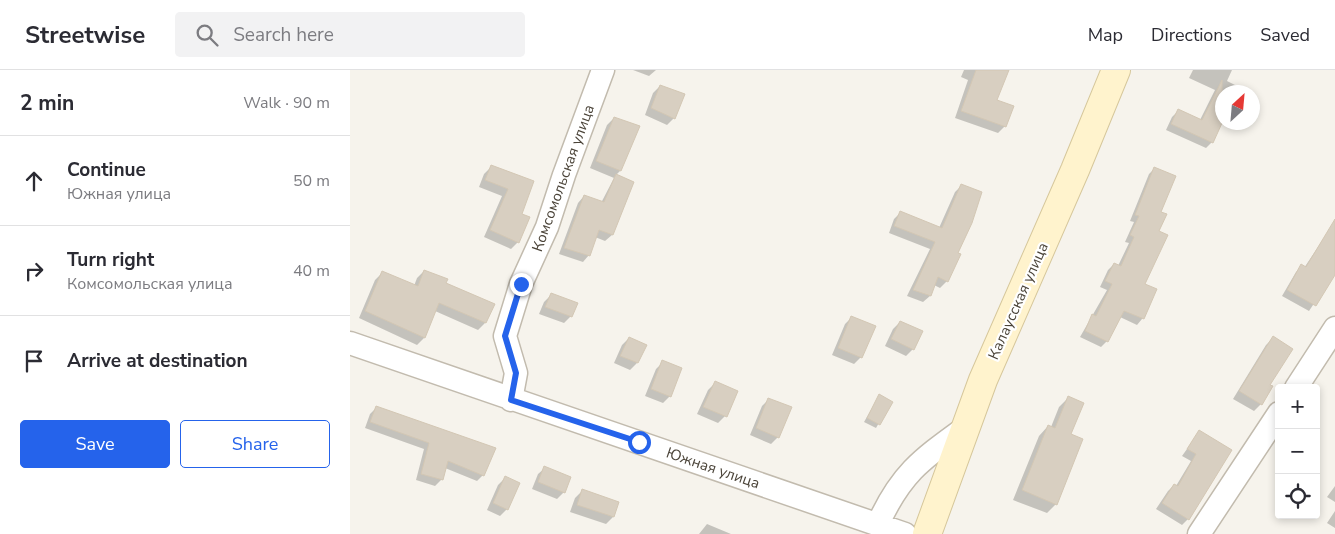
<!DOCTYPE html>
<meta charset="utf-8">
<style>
body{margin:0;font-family:"Nunito Sans",sans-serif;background:#f2f2f3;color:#2b2b33}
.controls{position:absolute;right:15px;bottom:15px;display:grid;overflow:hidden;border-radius:5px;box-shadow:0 2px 8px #0003}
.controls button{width:45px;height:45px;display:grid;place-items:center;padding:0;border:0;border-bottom:1px solid #e1e1e2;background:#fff;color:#2b2b33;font:25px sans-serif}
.compass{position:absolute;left:865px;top:15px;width:45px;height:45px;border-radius:50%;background:#fff;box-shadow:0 2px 8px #0003;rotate:26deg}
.stop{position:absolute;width:15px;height:15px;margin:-11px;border:4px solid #2563eb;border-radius:50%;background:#fff}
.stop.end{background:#2563eb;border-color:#fff;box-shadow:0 1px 5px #0008}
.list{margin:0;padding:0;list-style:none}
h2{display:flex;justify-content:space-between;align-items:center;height:65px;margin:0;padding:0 20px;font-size:21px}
h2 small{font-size:16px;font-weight:400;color:#7c7c81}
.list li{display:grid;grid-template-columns:32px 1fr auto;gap:15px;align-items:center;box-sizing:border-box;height:90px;padding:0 20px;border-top:1px solid #e1e1e2}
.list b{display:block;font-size:19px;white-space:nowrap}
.list p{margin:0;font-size:16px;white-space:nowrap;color:#7c7c81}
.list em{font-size:16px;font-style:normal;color:#7c7c81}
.actions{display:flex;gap:10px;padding:15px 20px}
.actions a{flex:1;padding:11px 0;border:1px solid #2563eb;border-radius:5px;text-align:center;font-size:18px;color:#2563eb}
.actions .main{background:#2563eb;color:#fff}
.icon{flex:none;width:28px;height:28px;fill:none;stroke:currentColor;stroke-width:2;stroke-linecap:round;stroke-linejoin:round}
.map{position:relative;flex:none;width:985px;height:464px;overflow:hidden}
header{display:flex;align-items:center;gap:30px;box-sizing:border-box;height:70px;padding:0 25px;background:#fff;border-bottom:1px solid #e1e1e2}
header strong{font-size:24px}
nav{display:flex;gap:28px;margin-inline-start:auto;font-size:18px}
.search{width:350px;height:45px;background:#f2f2f3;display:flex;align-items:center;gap:12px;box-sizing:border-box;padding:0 18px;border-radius:5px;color:#7c7c81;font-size:19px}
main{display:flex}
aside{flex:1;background:#fff}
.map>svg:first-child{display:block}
.shadow{fill:#0003}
.building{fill:#d8cfc1;stroke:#d3c7b4}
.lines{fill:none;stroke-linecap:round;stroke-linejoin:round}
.street-casing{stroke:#c2bbae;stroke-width:25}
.secondary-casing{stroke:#d6c79b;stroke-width:30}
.street{stroke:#fff;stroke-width:22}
.secondary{stroke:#fff3cd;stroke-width:28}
.route{stroke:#2563eb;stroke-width:6}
.labels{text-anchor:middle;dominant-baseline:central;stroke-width:4.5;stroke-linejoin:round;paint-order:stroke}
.street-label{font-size:15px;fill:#4b4439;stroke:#fff}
</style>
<header>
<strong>Streetwise</strong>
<div class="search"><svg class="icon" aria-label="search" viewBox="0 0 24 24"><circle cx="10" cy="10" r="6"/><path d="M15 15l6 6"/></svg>Search here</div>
<nav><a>Map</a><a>Directions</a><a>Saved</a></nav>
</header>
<main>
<aside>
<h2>2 min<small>Walk · 90 m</small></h2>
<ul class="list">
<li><svg class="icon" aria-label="ahead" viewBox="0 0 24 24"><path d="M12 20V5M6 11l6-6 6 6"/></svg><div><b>Continue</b><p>Южная улица</p></div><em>50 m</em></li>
<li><svg class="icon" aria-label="right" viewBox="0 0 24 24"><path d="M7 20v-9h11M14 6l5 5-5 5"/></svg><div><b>Turn right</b><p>Комсомольская улица</p></div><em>40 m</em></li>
<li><svg class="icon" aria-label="arrive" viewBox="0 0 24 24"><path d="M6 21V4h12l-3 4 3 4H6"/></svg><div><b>Arrive at destination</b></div></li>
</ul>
<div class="actions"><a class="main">Save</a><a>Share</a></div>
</aside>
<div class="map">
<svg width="985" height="464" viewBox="0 0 985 464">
<rect width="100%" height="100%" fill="#f6f3ec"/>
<path class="shadow" d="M283 0H306L299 6Z
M614 0H658L645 31 655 56 648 63 605 48 618 10 611 7Z
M843 0H882L877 11 897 21 872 22V50L862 72 856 78 816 60 822 47 829 40 850 50 865 20 839 8Z
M310 16 324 48 317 55 295 45 303 23Z
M264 48 270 101 266 105 283 112 262 165 255 171 245 167 239 185 233 192 209 184 228 133 234 126 251 133 264 108 240 98 257 55Z
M141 97 183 112 171 144 168 172 161 179 134 167 152 126 129 117 134 104Z
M805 98 809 142 793 215 805 220 792 249 787 255 770 247 757 271 751 277 730 267 757 220 750 217 758 200 764 194 768 196 779 173 775 172 784 152 780 151 799 104Z
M611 116 631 123 597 211 590 218 584 215 580 226 573 232 557 226 580 179 539 163 544 149 550 143 589 158 605 122Z
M980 159 985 162V202L959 241 932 226 946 202 952 196 954 198Z
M74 201 95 213 143 234 135 253 128 260 85 241 74 268 67 275 9 248 25 210 32 203 64 216 67 208Z
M201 225 221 246 214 253 189 244 194 232Z
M502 247 511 287 504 294 482 285 495 254Z
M550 252 563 279 556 286 535 276 543 259Z
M279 268 287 293 280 300 264 293 272 275Z
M923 268 918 315 911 334 904 341 883 329 916 275Z
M313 292 320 326 313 333 295 326 306 299Z
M365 313 386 322 375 346 368 353 347 344 358 320Z
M529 326 541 332 526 358 514 352Z
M719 327V365L706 434 697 443 663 430 689 366 698 356 701 357 709 337Z
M419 329 428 367 421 374 400 365 412 336Z
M26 338 133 405 127 411 95 398 92 409 85 416 66 410 74 379 15 358 20 344Z
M849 362 838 449 832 455 806 439 818 421 824 415 826 416 841 391 832 386Z
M195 398 214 422 207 429 182 419 188 404Z
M155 408 157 439 150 446 137 440 148 415Z
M985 416V432L977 427Z
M232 421 263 447 256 454 220 442 225 428Z
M985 441V458L977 453Z
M357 454 381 464H349Z"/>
<path class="building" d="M626 0H659L647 30 664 36 656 57 611 41Z
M872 10V53L863 73 821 54 828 39 852 50Z
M310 15 335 24 325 49 301 38Z
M264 47 290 56 271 101 246 91Z
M141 95 184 111 172 144 180 147 169 173 140 160 158 119 135 110Z
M804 97 826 106 811 142 817 144 809 161 818 165 795 214 807 219 794 249 774 241 758 272 735 261 742 244 746 246 762 214 755 211 764 193 771 196 784 167 780 165 789 146 785 145Z
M266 104 284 112 263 165 249 160 240 186 214 178 234 125 254 132Z
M611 114 632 122 622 153 608 183 611 184 598 212 588 207 581 226 563 220 585 172 544 156 550 141 592 158Z
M985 149V205L966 236 937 220 951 194 956 197Z
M74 200 98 209 96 213 145 234 136 253 89 233 75 268 15 241 32 201 68 216Z
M201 223 228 233 222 247 195 237Z
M501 246 526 256 512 288 488 278Z
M550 251 573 261 564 280 541 269Z
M923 266 943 279 920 315 923 316 912 335 889 321Z
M279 267 297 275 288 293 270 286Z
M312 290 332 298 321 327 301 319Z
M365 311 388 321 377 347 353 337Z
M529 324 543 332 530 355 517 348Z
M718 326 734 333 721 364 733 369 707 435 672 420 698 355 705 358Z
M418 328 442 337 429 368 406 358Z
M26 336 146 378 134 406 98 391 93 410 71 404 79 373 20 352Z
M849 360 882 380 839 450 812 433 824 414 828 416 846 384 837 379Z
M194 396 221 407 215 423 188 412Z
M155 406 170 413 158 440 143 433Z
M232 419 269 432 264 447 227 435Z"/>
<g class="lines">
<g class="street-casing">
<path id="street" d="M0 273 555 464
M946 318 985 258
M161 330 166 303 155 266 171 214 197 157 214 105 253 0
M528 454C551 403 572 389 616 357
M849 464 929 343"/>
</g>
<g class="secondary-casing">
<path id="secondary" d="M577 464 633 310 725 100 766 0"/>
</g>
<use href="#street" class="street"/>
<use href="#secondary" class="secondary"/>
</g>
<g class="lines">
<path class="route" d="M171 214 155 266 166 303 161 330 289 372"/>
</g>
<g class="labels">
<g class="street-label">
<text transform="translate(213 108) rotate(-70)">Комсомольская улица</text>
<text transform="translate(668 231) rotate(-66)">Калаусская улица</text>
<text transform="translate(363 398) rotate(19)">Южная улица</text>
</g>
</g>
</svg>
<div class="controls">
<button>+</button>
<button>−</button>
<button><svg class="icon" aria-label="locate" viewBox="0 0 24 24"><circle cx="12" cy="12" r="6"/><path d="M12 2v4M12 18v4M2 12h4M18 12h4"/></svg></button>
</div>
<svg class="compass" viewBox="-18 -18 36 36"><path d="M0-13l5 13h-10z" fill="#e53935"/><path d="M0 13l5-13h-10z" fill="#7c7c81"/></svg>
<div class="stop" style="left:289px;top:372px"></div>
<div class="stop end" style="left:171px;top:214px"></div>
</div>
</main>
